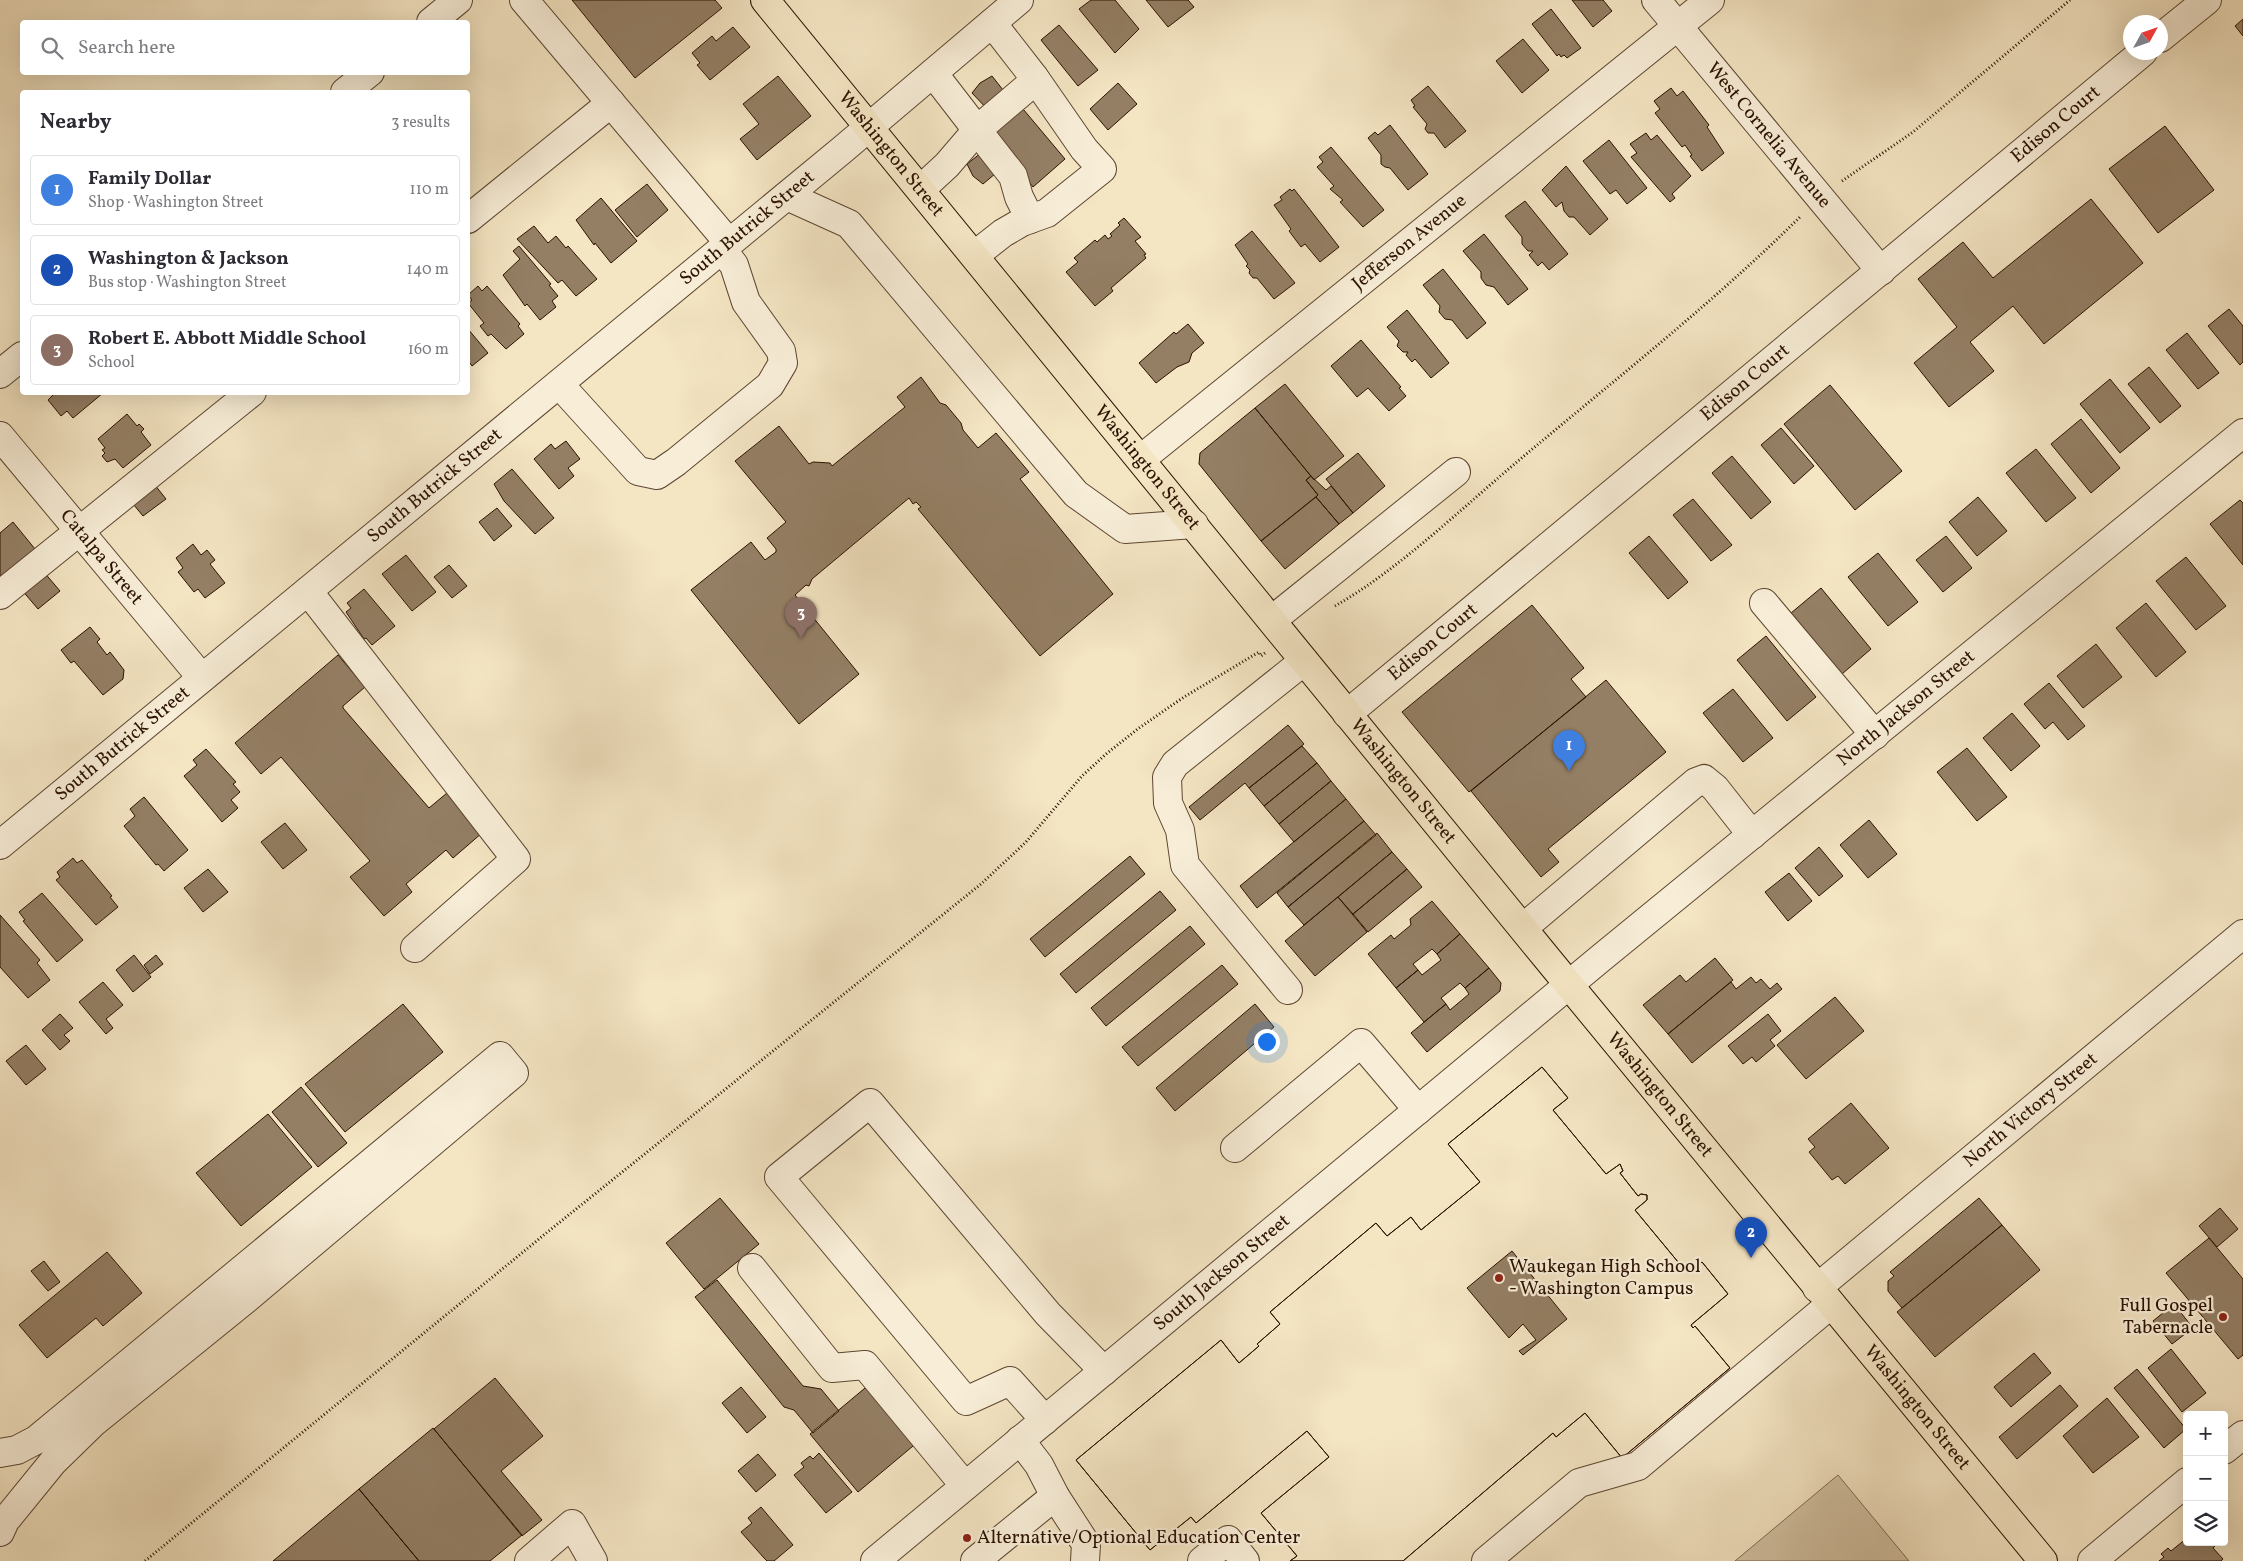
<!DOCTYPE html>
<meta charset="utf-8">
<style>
body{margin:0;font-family:Vollkorn,serif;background:#f7f7f7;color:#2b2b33}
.controls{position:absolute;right:15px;bottom:15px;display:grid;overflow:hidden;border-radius:5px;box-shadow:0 5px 20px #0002}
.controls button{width:45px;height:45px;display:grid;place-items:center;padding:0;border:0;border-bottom:1px solid #e1e1e2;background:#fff;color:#2b2b33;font:25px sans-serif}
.compass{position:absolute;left:2123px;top:15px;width:45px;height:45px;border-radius:50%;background:#fff;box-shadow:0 5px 20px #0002;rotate:50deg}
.you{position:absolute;left:1266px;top:1041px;width:18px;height:18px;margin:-12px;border:4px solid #fff;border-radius:50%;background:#1a73e8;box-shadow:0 0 0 8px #1a73e833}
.badge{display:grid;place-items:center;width:32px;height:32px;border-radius:50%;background:#0b8043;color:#fff;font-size:16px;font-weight:700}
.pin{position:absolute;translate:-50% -41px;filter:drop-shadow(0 1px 2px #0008)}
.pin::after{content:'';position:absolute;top:26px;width:18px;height:15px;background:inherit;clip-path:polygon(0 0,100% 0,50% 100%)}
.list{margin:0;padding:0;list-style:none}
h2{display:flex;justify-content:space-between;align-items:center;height:65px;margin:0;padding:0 20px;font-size:21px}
h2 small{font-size:16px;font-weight:400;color:#7c7c81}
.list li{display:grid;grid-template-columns:32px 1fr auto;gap:15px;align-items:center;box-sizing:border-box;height:70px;margin:0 10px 10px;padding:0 10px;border:1px solid #e1e1e2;border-radius:5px}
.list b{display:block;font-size:19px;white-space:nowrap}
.list p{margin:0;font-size:16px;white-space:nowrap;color:#7c7c81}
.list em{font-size:16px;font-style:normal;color:#7c7c81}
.icon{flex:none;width:28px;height:28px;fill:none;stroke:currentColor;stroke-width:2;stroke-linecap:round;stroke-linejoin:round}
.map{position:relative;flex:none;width:2243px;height:1561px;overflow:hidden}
.search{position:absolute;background:#fff;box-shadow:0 5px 20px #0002;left:20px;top:20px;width:450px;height:55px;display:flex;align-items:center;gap:12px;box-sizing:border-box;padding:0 18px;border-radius:5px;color:#7c7c81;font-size:19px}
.panel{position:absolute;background:#fff;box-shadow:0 5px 20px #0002;left:20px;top:90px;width:450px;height:305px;border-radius:5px}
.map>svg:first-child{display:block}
.green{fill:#d2c1a2;stroke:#7e6951}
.building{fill:#947f65;stroke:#2b1100;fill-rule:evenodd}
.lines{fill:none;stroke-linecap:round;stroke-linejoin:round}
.minor-casing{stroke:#5d4631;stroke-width:30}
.major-casing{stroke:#2b1100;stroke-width:30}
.path{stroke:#2b1100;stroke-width:3;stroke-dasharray:1 2.5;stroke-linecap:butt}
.minor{stroke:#f8eed8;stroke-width:28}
.major{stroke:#f4e5c3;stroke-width:28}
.poi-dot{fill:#8f2418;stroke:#f8eed8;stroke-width:2}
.labels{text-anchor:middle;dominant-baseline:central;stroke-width:4.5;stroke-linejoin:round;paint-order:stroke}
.street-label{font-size:19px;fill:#2b1100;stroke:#f8eed8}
.poi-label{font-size:19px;fill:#2b1100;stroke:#f8eed8;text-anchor:start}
</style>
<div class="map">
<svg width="2243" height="1561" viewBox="0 0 2243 1561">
<rect width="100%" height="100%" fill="#f4e5c3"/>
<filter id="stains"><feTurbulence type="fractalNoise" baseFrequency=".004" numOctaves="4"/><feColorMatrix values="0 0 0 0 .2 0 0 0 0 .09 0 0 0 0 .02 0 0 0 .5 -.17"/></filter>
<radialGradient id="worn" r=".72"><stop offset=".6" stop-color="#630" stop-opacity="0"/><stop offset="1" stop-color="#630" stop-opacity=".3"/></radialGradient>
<path class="green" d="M1838 1475 1909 1561H1735Z"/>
<path class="building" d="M572 0H715L722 8 635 78Z
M1091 0H1115L1139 29 1115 53 1079 9Z
M1146 0H1188L1194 7 1168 27Z
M1572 0H1603L1612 11 1593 27Z
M1551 9 1581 48 1567 58 1564 55 1561 57 1559 54 1557 56 1532 24Z
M2243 19V36L2235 26Z
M1059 25 1098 70 1078 86 1041 40Z
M733 27 750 47 710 80 697 65 700 63 692 53 712 36 716 41Z
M1523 39 1549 70 1522 93 1496 61Z
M778 76 811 116 757 160 740 139 759 124 743 104Z
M992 76 1007 95 989 111 972 93 980 83Z
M1118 83 1137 104 1108 130 1090 109Z
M1428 86 1466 131 1445 148 1434 133H1428L1425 129 1427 124 1413 107 1415 106 1411 100Z
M1671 88 1677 96 1683 91 1709 125 1707 127 1724 153 1702 171 1690 156 1692 155 1685 145 1682 147 1655 113 1660 109 1654 101Z
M1018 103 1065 159 1033 187 986 130Z
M1390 125 1428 174 1408 190 1390 168 1385 167 1381 164V155L1368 138 1375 132 1378 135Z
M2165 126 2214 190 2158 233 2109 169Z
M1646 133 1651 140 1657 135 1691 176 1672 194 1675 198 1670 202 1631 157 1637 153 1630 144Z
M1609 140 1647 188 1627 204 1616 190 1610 194 1583 161Z
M1331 147 1384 210 1363 227 1340 202 1343 200 1330 189 1334 186 1317 167 1323 162 1319 157Z
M986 149 1002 168 983 184 973 176 967 164Z
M1566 166 1608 219 1590 235 1574 217H1569L1564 211 1562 202 1556 207 1542 190Z
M647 184 668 210 637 237 615 210Z
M1290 189 1292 191 1294 189 1339 247 1320 262 1305 244 1301 247 1289 231 1291 229 1274 205 1282 200 1280 197Z
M601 198 637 241 611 263 595 243 594 245 576 220Z
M2091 199 2143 263 2044 344 2013 306 1970 342 1994 371 1949 407 1914 363 1957 327 1918 279 1963 242 1993 278Z
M1525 201 1568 254 1549 270 1542 262 1538 266 1529 255 1533 251H1528L1522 244V237L1505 216Z
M1124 218 1141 237 1135 241 1146 254 1144 255 1146 258 1111 288 1113 291 1095 306 1066 272 1078 262 1074 258 1095 240 1097 242 1105 235 1108 239 1112 236 1110 234 1120 225 1118 223Z
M534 226 548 243 556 236 566 248 568 246 597 279 576 296 562 280 558 283 517 239Z
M1252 231 1295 283 1274 299 1257 278H1253L1249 273 1250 270 1246 266 1248 264 1235 245Z
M1484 234 1528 289 1508 305 1494 287 1486 285 1481 278V272L1463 251Z
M519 246 551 284 549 285 558 296 552 301 556 307 540 320 527 304 525 306 503 275 520 259 513 251Z
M1443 269 1486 323 1467 339 1452 320 1445 319 1439 312 1440 306 1423 285Z
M478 286 482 291 487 286 520 324 518 326 524 334 506 349 491 334 488 336 480 326 484 323 468 303 472 300 468 295Z
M2229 309 2243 326V362L2240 365 2208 326Z
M1407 310 1449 363 1431 378 1415 359 1412 362 1406 355 1408 352H1403L1397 346 1399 341 1387 327Z
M1188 324 1204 343 1192 353 1189 362 1177 367 1156 383 1139 363 1174 332 1176 334Z
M468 329 488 353 472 366 470 363 468 365Z
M2187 333 2219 373 2198 389 2166 350Z
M1361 340 1401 387 1399 388 1406 396 1389 411 1368 388 1357 397 1331 366Z
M2149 367 2181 406 2160 423 2128 384Z
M921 377 940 403 946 405 961 423 963 430 978 448 996 433 1029 472 1020 479 1113 594 1040 656 918 509 921 507 916 502 913 504 909 498 812 579 809 586 806 585 795 595 859 674 799 724 691 590 751 542 765 560 776 552V549L767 538 786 522 735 461 779 426 809 464 813 462 830 463 832 466 905 407 897 397Z
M2110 379 2150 428 2120 453 2080 404Z
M1285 384 1344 456 1314 480 1255 408Z
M1830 385 1902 471 1855 510 1784 424Z
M52 392H103V393L73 418 67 411 61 416 48 400 54 394Z
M1255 408 1311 476 1306 480 1318 495 1261 541 1199 464 1200 453Z
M127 414 137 426 139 424 144 429 141 432 151 445 123 468 115 459 107 462 102 456 105 453 102 450 105 448 98 439Z
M2081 419 2120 468 2091 493 2051 444Z
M1781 428 1814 466 1794 484 1761 445Z
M566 441 580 459 568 468 574 476 559 489 534 459 551 444 555 449Z
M2036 449 2076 498 2046 522 2006 473Z
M1358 453 1385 486 1353 513 1326 479Z
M1732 456 1771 502 1751 519 1712 473Z
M512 469 554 518 535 534 504 501 494 484Z
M1311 476 1326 490 1331 486 1353 513 1339 524 1316 497 1318 495 1306 480Z
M151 480 166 499 143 516 129 499Z
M1316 497 1339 524 1285 569 1261 541Z
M1978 497 2007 531 1977 556 1949 522Z
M1693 499 1732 545 1711 561 1673 515Z
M2240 500 2243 503V565L2210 524Z
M497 508 512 526 494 541 479 522Z
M13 522 35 549 0 578V533Z
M1649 536 1688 582 1668 599 1629 553Z
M1946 536 1972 568 1943 592 1916 560Z
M193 544 201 555 207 550 215 560 210 564 225 583 205 598 198 589 194 592 178 572 183 568 176 558Z
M1878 553 1918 602 1888 626 1848 577Z
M406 555 436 592 412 611 382 574Z
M2186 557 2226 606 2196 630 2156 581Z
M449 565 467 586 452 598 434 577Z
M43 571 60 591 38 609 21 589Z
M1821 588 1871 649 1842 674 1791 613Z
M364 589 395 626 372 645 366 638 364 639 346 612 351 608 347 603Z
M2146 603 2186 652 2156 677 2116 628Z
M1532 605 1584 668 1571 679 1586 697 1469 792 1402 712Z
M90 627 100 639 97 642 107 655 110 652 124 670 123 679 103 695 74 661 71 663 61 650Z
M1766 636 1816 697 1787 721 1737 660Z
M2096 644 2122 677 2083 708 2057 676Z
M338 655 365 687 343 706V708L429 808 447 793 482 833 453 858 446 850 406 884 412 892 384 916 350 877 370 861 281 757 261 774 235 743Z
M1606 680 1666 752 1548 849 1559 862 1541 877 1471 791Z
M2049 683 2085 726 2068 740 2053 722 2045 729 2024 704Z
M1733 689 1773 738 1743 762 1703 713Z
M2012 713 2040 746 2011 771 1983 738Z
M1288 725 1304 744 1249 788 1245 783 1200 820 1189 807Z
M1302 746 1317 763 1264 806 1249 788Z
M1967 748 2007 797 1977 821 1937 772Z
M206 749 236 782 233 784 240 792 231 800 238 808 222 822 184 776 197 765 193 760Z
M1317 763 1331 781 1279 824 1264 806Z
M1331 781 1346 799 1294 842 1279 824Z
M144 797 188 850 164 871 158 864 156 865 124 826 135 816 130 809Z
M1346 799 1364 821 1257 908 1240 886Z
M1869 820 1897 854 1868 878 1840 845Z
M1364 821 1376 835 1288 907 1277 893Z
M285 823 307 850 283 869 261 842Z
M1377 833 1392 852 1304 925 1288 907Z
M1819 847 1843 876 1819 896 1795 868Z
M1392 852 1407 869 1353 914 1338 897Z
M1130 856 1145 874 1045 957 1030 939Z
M73 858 77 863 82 860 112 896 110 897 118 907 96 925 56 880 60 877 57 872Z
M208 869 228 892 203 912 184 888Z
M1407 869 1422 887 1368 932 1353 914Z
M1789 873 1812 901 1788 921 1765 892Z
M1160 891 1176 910 1076 993 1060 974Z
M42 893 83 940 57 962 23 921 25 920 19 912Z
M1338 897 1367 932 1315 976 1285 941Z
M1432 901 1460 934 1437 954 1432 949 1413 964 1418 970 1396 988 1368 954 1391 935 1394 939 1411 925 1410 919Z
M0 915 40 960 37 963 50 980 28 998 0 967Z
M1190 926 1205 944 1106 1026 1091 1008Z
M1460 934 1489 968 1465 988 1460 983 1441 998 1446 1004 1424 1022 1396 988 1418 970 1422 975 1441 960 1437 954Z
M134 955 151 977 133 992 116 970Z
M156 955 163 964 150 974 144 965Z
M1715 958 1733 980 1668 1034 1643 1005 1680 975 1686 982Z
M1222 965 1238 984 1138 1066 1122 1047Z
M1489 968 1501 983 1500 991 1427 1052 1411 1033 1446 1004 1450 1010 1469 994 1465 988Z
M1751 977 1756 983 1761 979 1770 989 1777 983 1782 989 1692 1063 1668 1034 1731 982 1736 989Z
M103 982 123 1005 106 1019 113 1028 106 1034 79 1002Z
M1835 997 1864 1031 1806 1079 1777 1045Z
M403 1004 443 1052 345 1132 305 1084Z
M1255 1004 1274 1027 1175 1111 1156 1088Z
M60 1014 73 1028 64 1035 70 1041 60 1050 42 1030Z
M1768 1014 1781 1031 1770 1040 1775 1046 1756 1062 1752 1057 1743 1064 1728 1046Z
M26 1045 46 1069 26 1085 6 1061Z
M1542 1067 1568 1098 1553 1110 1606 1174 1620 1164 1623 1171 1620 1173 1638 1196 1641 1194 1647 1195V1200L1635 1210 1688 1274 1702 1262 1728 1294 1691 1325 1693 1328 1695 1326 1730 1368 1622 1458 1585 1413 1556 1437 1553 1433 1403 1561H1290L1297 1556 1261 1513 1329 1457 1307 1431 1196 1523 1191 1517 1150 1550 1076 1460 1221 1340 1239 1363 1259 1346 1257 1344 1280 1324 1270 1312 1376 1223 1387 1236 1411 1217 1421 1230 1480 1182 1448 1144ZM1512 1251 1567 1319 1523 1355 1519 1351 1536 1340 1523 1324 1509 1338 1467 1288Z
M1542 1067 1568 1098 1553 1110 1606 1174 1620 1164 1623 1171 1620 1173 1638 1196 1641 1194 1647 1195V1200L1635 1210 1688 1274 1702 1262 1728 1294 1691 1325 1693 1328 1695 1326 1730 1368 1622 1458 1585 1413 1556 1437 1553 1433 1403 1561H1290L1297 1556 1261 1513 1329 1457 1307 1431 1196 1523 1191 1517 1150 1550 1076 1460 1221 1340 1239 1363 1259 1346 1257 1344 1280 1324 1270 1312 1376 1223 1387 1236 1411 1217 1421 1230 1480 1182 1448 1144Z
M301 1087 347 1143 318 1167 272 1112Z
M1851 1103 1889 1148 1845 1184 1838 1176 1832 1180 1809 1152 1815 1147 1808 1139Z
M268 1114 312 1167 241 1226 196 1173Z
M720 1198 759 1244 704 1289 666 1243Z
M1979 1198 2002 1225 1902 1308 1888 1291V1281L1894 1276 1890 1272Z
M2220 1208 2238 1229 2217 1247 2199 1226Z
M2002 1225 2040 1270 1935 1357 1897 1312Z
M2209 1238 2243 1279V1355L2238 1359 2166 1273Z
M107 1252 142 1293 103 1326 96 1318 47 1358 19 1325Z
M44 1261 60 1282 48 1291 31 1271Z
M717 1280 803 1386 821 1389 839 1411 813 1433 794 1410 784 1407 695 1297Z
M2174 1304 2193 1328 2172 1344 2153 1321Z
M2171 1349 2206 1393 2182 1412 2148 1368Z
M2034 1353 2051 1373 2011 1407 1994 1387Z
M2137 1369 2186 1429 2164 1448 2114 1388Z
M495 1378 543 1436 501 1471 542 1520 522 1536 434 1429Z
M871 1383 919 1441 858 1492 810 1434Z
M2060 1385 2078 1406 2017 1459 1999 1437Z
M741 1387 766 1417 747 1433 722 1403Z
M2107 1398 2139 1437 2093 1473 2063 1436Z
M433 1428 522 1535 490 1561H419L359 1489Z
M819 1453 852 1492 826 1513 794 1475 804 1467 801 1463 810 1456 813 1459Z
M758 1454 776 1475 756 1492 738 1471Z
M359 1489 419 1561H273Z
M761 1507 793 1545 774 1561H767L764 1558 741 1532 752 1523 748 1518Z
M2187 1538V1542H2219L2213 1548 2223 1559 2221 1561H2159L2164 1557 2161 1554 2168 1548 2171 1551Z"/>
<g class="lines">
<g class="minor-casing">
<g id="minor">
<path d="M524 0 729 243"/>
<path id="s1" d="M1656 0 1881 271"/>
<path d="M431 22 458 0"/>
<path d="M992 23 1034 77 1030 85 977 130 1013 176 1019 197 1030 219"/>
<path d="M2160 38 2207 0"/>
<path d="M345 92 370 72"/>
<path d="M921 189 947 165 977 130 933 73"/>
<path d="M787 196 849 224 1076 494 1125 529 1194 524"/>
<path d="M468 219 611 103"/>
<path d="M975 255 1003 233 1022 222 1047 213 1102 169 1084 149 1034 77"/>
<path d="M0 374 22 356"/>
<path d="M559 384 638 471 657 475 676 462 770 385 783 363 781 351 746 302 734 265 722 249"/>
<path id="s2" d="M0 436 202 678"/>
<path id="s3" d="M1141 459 1710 0"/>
<path d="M308 591 516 859 415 948"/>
<path d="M0 595 252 392"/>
<path d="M1764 603 1875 735"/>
<path d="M1272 620 1456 472"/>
<path id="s4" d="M1347 714 2143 52"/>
<path id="s5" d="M0 845 842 150 1019 0"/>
<path d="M1523 928 1696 782 1704 779 1715 788 1752 835"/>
<path d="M1288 990 1185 865 1180 830 1168 803 1167 777 1175 764 1304 661"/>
<path d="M1235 1148 1361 1043 1418 1110"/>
<path d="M752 1268 832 1368 865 1365 965 1486"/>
<path id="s6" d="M1817 1288 2243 934"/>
<path d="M1045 1420 1010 1381 966 1401 779 1177 870 1103 1048 1314 1104 1371"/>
<path d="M1020 1440 1039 1465 1055 1496 1086 1544 1085 1561"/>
<path d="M2224 1450 2243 1435"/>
<path d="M0 1453 17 1450 36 1440 500 1056 514 1073 246 1299 94 1422 53 1462 5 1521 0 1532"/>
<path d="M529 1561 572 1524 593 1561"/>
<path id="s7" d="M875 1561 1601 958 2243 433"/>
<path d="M975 1561 1055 1496"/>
<path d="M1202 1561 1228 1540 1245 1561"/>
<path d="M1486 1561 1579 1483 1638 1466 1831 1304"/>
<path d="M2092 1561 2187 1482"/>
</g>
</g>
<g class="major-casing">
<g id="major">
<path id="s8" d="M765 0 1546 957 2043 1561"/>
</g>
</g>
<path class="path" d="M1842 181 1913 132 2070 0
M1335 606C1400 569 1465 505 1524 456 1617 378 1714 302 1801 216
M145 1561 550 1230 981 884 1026 842 1082 776 1106 754 1139 728 1184 697 1259 652 1261 656 1265 653"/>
<use href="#minor" class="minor"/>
<use href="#major" class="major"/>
</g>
<g class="poi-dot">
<circle cx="1499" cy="1278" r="5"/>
<circle cx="2223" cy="1317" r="5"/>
<circle cx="967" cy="1538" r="5"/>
</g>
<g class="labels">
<g class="street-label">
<text stroke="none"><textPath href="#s4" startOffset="922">Edison Court</textPath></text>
<text stroke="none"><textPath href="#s1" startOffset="176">West Cornelia Avenue</textPath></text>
<text stroke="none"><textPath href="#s8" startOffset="199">Washington Street</textPath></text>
<text stroke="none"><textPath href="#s5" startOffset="969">South Butrick Street</textPath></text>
<text stroke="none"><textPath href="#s3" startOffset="345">Jefferson Avenue</textPath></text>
<text stroke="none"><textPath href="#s4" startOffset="518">Edison Court</textPath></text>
<text stroke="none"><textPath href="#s8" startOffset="604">Washington Street</textPath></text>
<text stroke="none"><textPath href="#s5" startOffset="564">South Butrick Street</textPath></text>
<text stroke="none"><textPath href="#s2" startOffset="158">Catalpa Street</textPath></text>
<text stroke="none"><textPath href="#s4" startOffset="112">Edison Court</textPath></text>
<text stroke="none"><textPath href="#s7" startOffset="1338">North Jackson Street</textPath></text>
<text stroke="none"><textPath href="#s5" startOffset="159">South Butrick Street</textPath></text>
<text stroke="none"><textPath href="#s8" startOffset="1009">Washington Street</textPath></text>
<text stroke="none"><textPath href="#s8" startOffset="1414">Washington Street</textPath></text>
<text stroke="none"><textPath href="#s6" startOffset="278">North Victory Street</textPath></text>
<text stroke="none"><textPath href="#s7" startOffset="451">South Jackson Street</textPath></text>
<text stroke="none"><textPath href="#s8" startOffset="1819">Washington Street</textPath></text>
</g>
<g class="poi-label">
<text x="1509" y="1267">Waukegan High School<tspan x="1509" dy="22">- Washington Campus</tspan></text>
<text x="2213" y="1306" text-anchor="end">Full Gospel<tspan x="2213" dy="22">Tabernacle</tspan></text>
<text x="977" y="1538">Alternative/Optional Education Center</text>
</g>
</g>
<rect width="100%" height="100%" filter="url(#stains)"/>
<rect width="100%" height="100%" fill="url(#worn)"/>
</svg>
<div class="controls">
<button>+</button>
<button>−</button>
<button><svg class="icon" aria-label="layers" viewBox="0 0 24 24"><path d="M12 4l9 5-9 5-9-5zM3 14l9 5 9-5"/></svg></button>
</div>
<svg class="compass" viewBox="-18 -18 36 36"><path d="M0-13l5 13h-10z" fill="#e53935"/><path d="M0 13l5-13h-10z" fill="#7c7c81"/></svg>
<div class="you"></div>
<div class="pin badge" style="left:1569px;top:771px;background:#3f7fe0">1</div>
<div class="pin badge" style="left:1751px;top:1258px;background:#1a4fb4">2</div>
<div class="pin badge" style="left:801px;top:638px;background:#8d6e63">3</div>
<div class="search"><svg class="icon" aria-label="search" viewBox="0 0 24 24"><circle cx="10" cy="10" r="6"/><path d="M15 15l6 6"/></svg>Search here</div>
<section class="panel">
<h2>Nearby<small>3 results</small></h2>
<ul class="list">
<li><span class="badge" style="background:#3f7fe0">1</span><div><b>Family Dollar</b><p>Shop · Washington Street</p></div><em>110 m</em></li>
<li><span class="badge" style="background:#1a4fb4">2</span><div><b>Washington &amp; Jackson</b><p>Bus stop · Washington Street</p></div><em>140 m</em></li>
<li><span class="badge" style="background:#8d6e63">3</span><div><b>Robert E. Abbott Middle School</b><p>School</p></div><em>160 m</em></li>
</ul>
</section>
</div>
